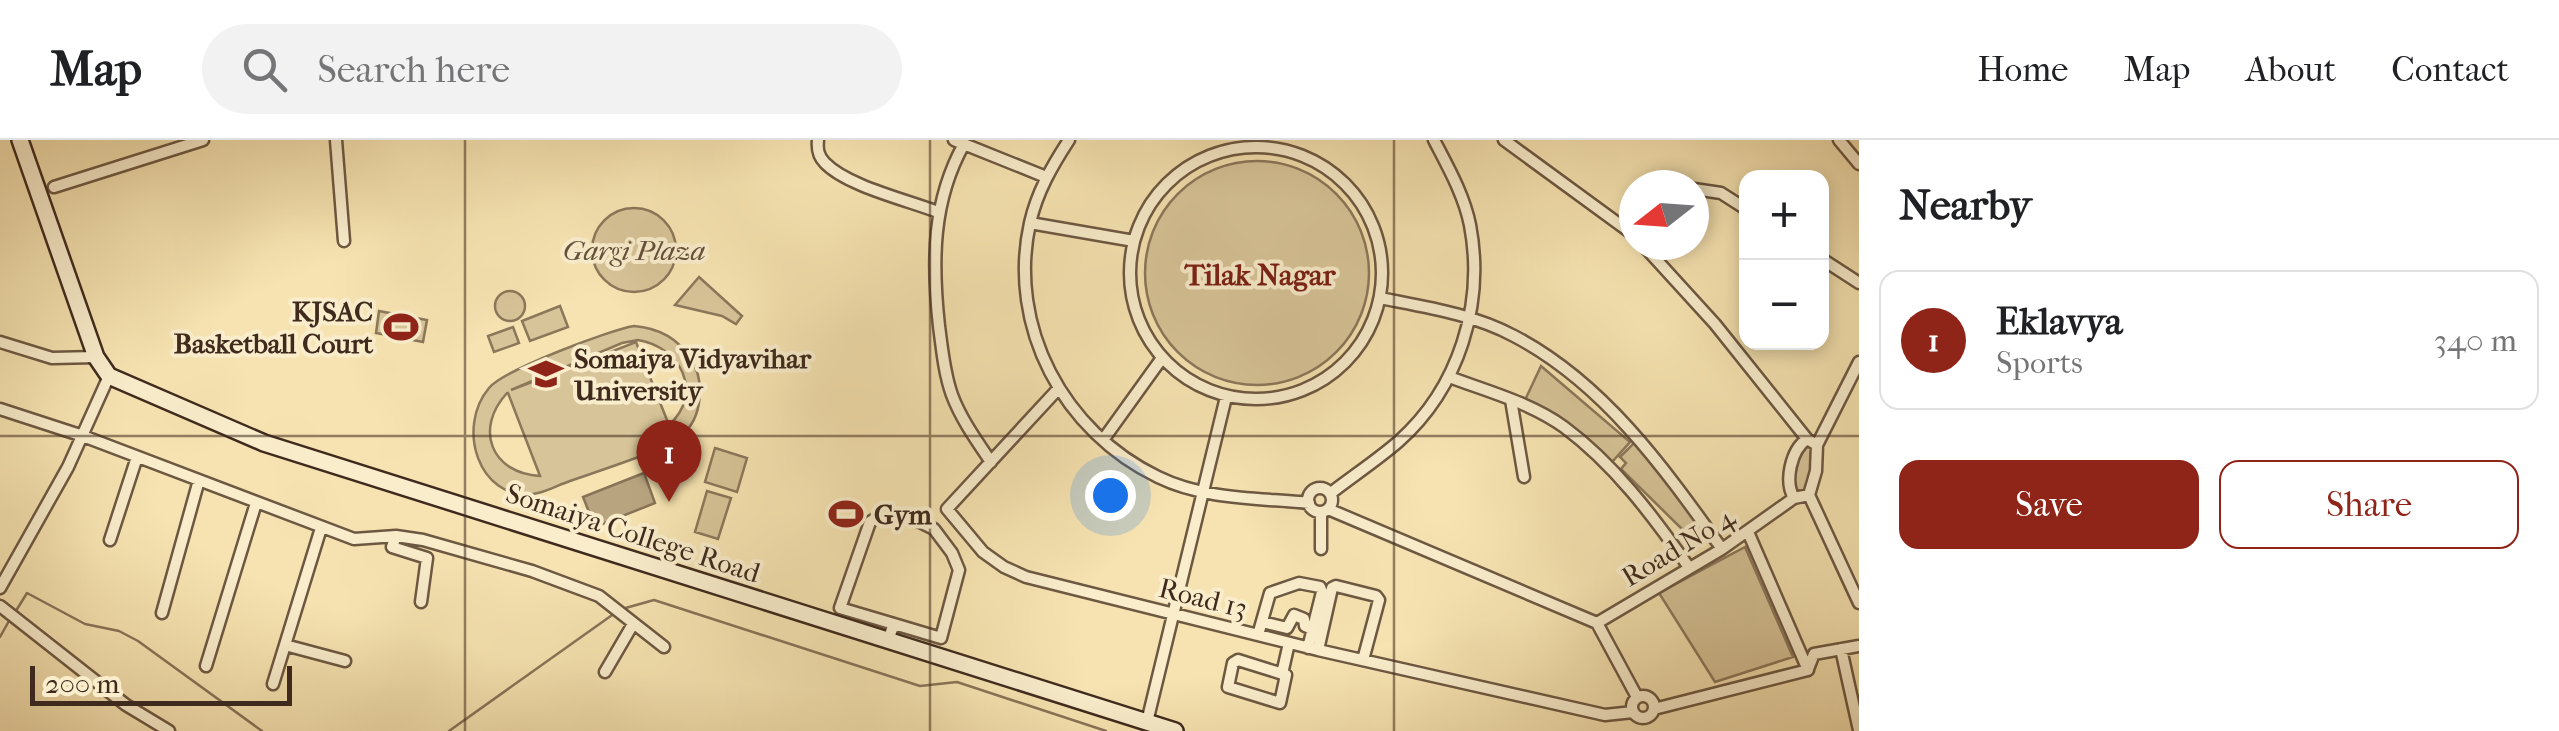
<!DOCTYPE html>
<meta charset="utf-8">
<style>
body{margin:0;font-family:"IM FELL French Canon",serif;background:#f2f2f2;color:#202124}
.controls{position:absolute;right:30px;top:30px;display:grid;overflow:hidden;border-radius:20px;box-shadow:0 5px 15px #0003}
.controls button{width:90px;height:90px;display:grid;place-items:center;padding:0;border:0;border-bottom:2px solid #e0e0e0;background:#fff;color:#202124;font:50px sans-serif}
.compass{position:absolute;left:1619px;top:30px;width:90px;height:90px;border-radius:50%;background:#fff;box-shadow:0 5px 15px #0003;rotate:253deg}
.scale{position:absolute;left:30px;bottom:25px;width:262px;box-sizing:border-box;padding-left:10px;border:5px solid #3f2a1d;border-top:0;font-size:28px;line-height:35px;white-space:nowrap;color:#3f2a1d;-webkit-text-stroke:8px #f9edcc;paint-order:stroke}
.you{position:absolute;left:1110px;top:355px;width:35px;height:35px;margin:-25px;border:8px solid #fff;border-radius:50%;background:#1a73e8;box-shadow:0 0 0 15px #1a73e833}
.badge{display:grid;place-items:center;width:65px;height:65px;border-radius:50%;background:#8f2418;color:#fff;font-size:32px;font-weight:700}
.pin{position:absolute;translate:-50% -82px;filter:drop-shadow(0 2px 5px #0008)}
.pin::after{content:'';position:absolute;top:52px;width:35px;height:30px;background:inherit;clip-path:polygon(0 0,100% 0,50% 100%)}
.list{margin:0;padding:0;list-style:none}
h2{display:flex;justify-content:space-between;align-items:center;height:130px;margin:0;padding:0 40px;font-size:42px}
h2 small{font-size:32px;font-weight:400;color:#757577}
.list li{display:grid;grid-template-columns:65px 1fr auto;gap:30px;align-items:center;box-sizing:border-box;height:140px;margin:0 20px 20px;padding:0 20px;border:2px solid #e0e0e0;border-radius:20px}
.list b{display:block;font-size:38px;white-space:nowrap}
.list p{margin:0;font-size:32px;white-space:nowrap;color:#757577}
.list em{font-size:32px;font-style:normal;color:#757577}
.actions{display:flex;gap:20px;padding:30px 40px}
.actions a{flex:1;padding:22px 0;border:2px solid #8f2418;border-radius:20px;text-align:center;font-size:35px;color:#8f2418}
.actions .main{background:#8f2418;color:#fff}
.icon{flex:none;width:55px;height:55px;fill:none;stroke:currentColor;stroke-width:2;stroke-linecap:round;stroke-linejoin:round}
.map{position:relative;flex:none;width:1859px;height:591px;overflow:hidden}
header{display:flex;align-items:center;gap:60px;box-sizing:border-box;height:140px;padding:0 50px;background:#fff;border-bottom:2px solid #e0e0e0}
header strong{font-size:48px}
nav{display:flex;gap:55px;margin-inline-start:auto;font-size:35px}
.search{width:700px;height:90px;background:#f2f2f2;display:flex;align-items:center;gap:25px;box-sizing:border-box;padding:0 35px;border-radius:55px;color:#757577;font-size:38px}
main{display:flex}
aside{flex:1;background:#fff}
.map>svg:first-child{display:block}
.green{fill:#d7c498;stroke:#8b775a;stroke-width:2.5;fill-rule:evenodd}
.water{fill:#b8a47f;stroke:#887358;stroke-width:2.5}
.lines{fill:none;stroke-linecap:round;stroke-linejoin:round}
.stream{stroke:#887358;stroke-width:2.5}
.street-casing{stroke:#6d5842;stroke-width:15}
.secondary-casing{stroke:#3f2a1d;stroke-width:20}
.street{stroke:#f9edcc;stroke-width:10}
.secondary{stroke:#f9edcc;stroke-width:15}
.grid{fill:none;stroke:#3f2a1d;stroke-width:2.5;stroke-opacity:0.55}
.labels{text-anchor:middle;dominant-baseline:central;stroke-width:8;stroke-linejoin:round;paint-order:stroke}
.park-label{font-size:28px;font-style:italic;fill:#65503c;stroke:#f9edcc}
.poi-label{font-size:28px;font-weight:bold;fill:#3f2a1d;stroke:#f9edcc;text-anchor:start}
.street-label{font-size:28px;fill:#3f2a1d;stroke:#f9edcc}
.neighbourhood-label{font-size:30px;font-weight:bold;fill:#7a1f14;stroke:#f9edcc}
</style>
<header>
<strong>Map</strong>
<div class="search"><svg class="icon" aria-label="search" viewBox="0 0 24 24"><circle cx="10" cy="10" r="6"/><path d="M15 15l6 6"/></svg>Search here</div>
<nav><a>Home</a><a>Map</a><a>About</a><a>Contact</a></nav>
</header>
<main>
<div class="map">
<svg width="1859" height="591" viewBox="0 0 1859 591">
<rect width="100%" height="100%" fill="#f6e3b1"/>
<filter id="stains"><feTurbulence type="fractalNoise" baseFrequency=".002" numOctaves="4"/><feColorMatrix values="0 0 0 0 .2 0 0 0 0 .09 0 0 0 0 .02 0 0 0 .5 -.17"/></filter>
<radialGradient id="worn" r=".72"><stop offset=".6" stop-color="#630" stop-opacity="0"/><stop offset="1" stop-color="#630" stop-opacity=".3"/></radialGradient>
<path class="green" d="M1145 133a112 112 0 1 1 224 0a112 112 0 1 1-224 0Z
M592 110a42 42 0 1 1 84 0a42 42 0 1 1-84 0Z
M699 137 742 176 736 184 722 176 675 165Z
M495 166a15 15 0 1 1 30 0a15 15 0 1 1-30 0Z
M560 166 568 187 530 201 522 181Z
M379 171 427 180 423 202 376 193Z
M634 186C658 188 678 198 691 219 705 241 703 278 681 296 660 313 590 333 562 344 553 348 543 353 533 354 478 360 456 287 489 248 504 230 609 190 634 186ZM638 200C681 207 704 253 669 285L636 202 511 250 622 203ZM507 253H508L540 336C491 333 474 289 507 253Z
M513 187 519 203 494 212 488 196Z
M1541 226 1630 302 1612 322 1525 260Z
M1636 301 1702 381 1686 393 1621 329 1626 323 1620 317Z
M1805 305 1811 307C1815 320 1811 340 1804 351L1797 350 1794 341 1800 309Z
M715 308 747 318 737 352 705 342Z
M707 351 731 358 718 399 695 392Z
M1745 407 1793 517 1715 542 1659 453Z"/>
<path class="water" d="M644 333 655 363 595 387 583 357Z"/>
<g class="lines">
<path class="stream" d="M622 469 654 460 920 546 957 542 1106 591
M14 474 27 453 85 484 119 491 138 501 262 591
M0 497 9 481
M449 591 615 473"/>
<g class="street-casing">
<path id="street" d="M336 0 344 101
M818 0C817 9 818 16 825 23 847 46 907 60 938 72
M954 0 1046 37
M1069 0C1052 26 1037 52 1030 83 1007 187 1064 292 1158 337 1205 360 1259 358 1309 363
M1504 0 1634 95
M1839 0 1859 24
M964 4C932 61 932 122 939 186 942 208 944 233 952 255 961 279 976 300 991 322
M1130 133a126 126 0 1 1 252 0a126 126 0 1 1-252 0Z
M54 47 203 0
M1694 49 1721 53 1746 69
M1030 83 1134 101
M1643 105 1715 184 1807 299 1817 305
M1822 119 1859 143
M1380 158C1425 167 1473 174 1514 196 1604 243 1664 328 1722 409
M0 202 52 218 96 217
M1449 237C1487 251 1531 263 1564 287 1614 324 1653 376 1688 426
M1058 249 947 369 983 412 1004 427 1026 437 1318 510 1605 575 1633 572
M1511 260 1524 337
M0 269 83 296 354 399 396 396 423 400 532 431 599 456 664 507
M1103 300 1162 218
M1308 360a12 12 0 1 1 24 0a12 12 0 1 1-24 0Z
M1331 353C1353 336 1377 320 1398 302 1459 248 1485 164 1470 85 1464 55 1448 27 1434 0
M1809 355 1859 463
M1794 358C1784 341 1791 310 1807 299
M1328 369 1597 483
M1321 372V409
M1748 392 1808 530
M396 396 392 407 427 418 421 462
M110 400 137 317
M0 448 68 327 109 236
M0 466 126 565 169 591
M162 473 199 340
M1262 482 1287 488 1294 475 1304 479 1305 486 1313 489
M1597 483 1722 409 1794 358 1809 355 1816 331 1817 305 1859 222
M1597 483 1637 557
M1258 495 1270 453 1299 443 1320 447 1322 452 1308 508
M888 500 894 484 941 498 959 430 952 413 934 389 916 380 881 375 870 382 840 468 894 484
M285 505 345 521
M1841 509 1859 590
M1318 510 1332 448 1336 446 1376 456 1379 460 1363 520
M1238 520 1286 535 1280 563 1228 547 1233 523Z
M206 526 256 363
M1808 529 1814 514 1859 506
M605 532 633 484
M1282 534 1289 503
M273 544 321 388
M1632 567a11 11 0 1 1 22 0a11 11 0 1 1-22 0Z
M1654 569 1808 530
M1147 582 1226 257"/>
</g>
<g class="secondary-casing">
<path id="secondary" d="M20 0 96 217 109 236 264 303 1175 591"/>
</g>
<use href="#street" class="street"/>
<use href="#secondary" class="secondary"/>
</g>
<path class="grid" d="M465 0V591M930 0V591M1394 0V591M0 296H1859"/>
<defs>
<g id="stadium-bare" transform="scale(2.7)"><path d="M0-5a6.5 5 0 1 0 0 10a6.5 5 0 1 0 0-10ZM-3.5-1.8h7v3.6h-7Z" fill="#8f2418" stroke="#f9edcc" stroke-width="2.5" paint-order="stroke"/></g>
<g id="university-bare" transform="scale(2.7)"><path d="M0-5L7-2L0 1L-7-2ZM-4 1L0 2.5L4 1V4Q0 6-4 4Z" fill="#8f2418" stroke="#f9edcc" stroke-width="2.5" paint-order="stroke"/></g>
</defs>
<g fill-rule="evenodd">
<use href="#stadium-bare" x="401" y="187"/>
<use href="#university-bare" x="546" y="234"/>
<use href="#stadium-bare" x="846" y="374"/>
</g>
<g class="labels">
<g class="park-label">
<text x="634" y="110">Gargi Plaza</text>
</g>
<g class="poi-label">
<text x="373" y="171" text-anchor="end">KJSAC<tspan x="373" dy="32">Basketball Court</tspan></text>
<text x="574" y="218">Somaiya Vidyavihar<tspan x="574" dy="32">University</tspan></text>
<text x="874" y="374">Gym</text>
</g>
<g class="street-label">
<text transform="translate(633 393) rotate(18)">Somaiya College Road</text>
<text transform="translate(1678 407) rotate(-31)">Road No 4</text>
<text transform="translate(1203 458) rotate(14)">Road 13</text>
</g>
<g class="neighbourhood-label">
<text x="1260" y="135">Tilak Nagar</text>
</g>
</g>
<rect width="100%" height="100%" filter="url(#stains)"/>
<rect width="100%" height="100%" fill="url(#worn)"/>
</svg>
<div class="controls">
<button>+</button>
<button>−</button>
</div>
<svg class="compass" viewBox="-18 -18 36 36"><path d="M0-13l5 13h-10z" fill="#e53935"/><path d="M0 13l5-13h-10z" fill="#757577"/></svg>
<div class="scale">200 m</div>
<div class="you"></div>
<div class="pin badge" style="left:669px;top:362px">1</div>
</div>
<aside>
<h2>Nearby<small></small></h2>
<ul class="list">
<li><span class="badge">1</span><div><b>Eklavya</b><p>Sports</p></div><em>340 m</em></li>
</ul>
<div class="actions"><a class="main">Save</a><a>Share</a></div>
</aside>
</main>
